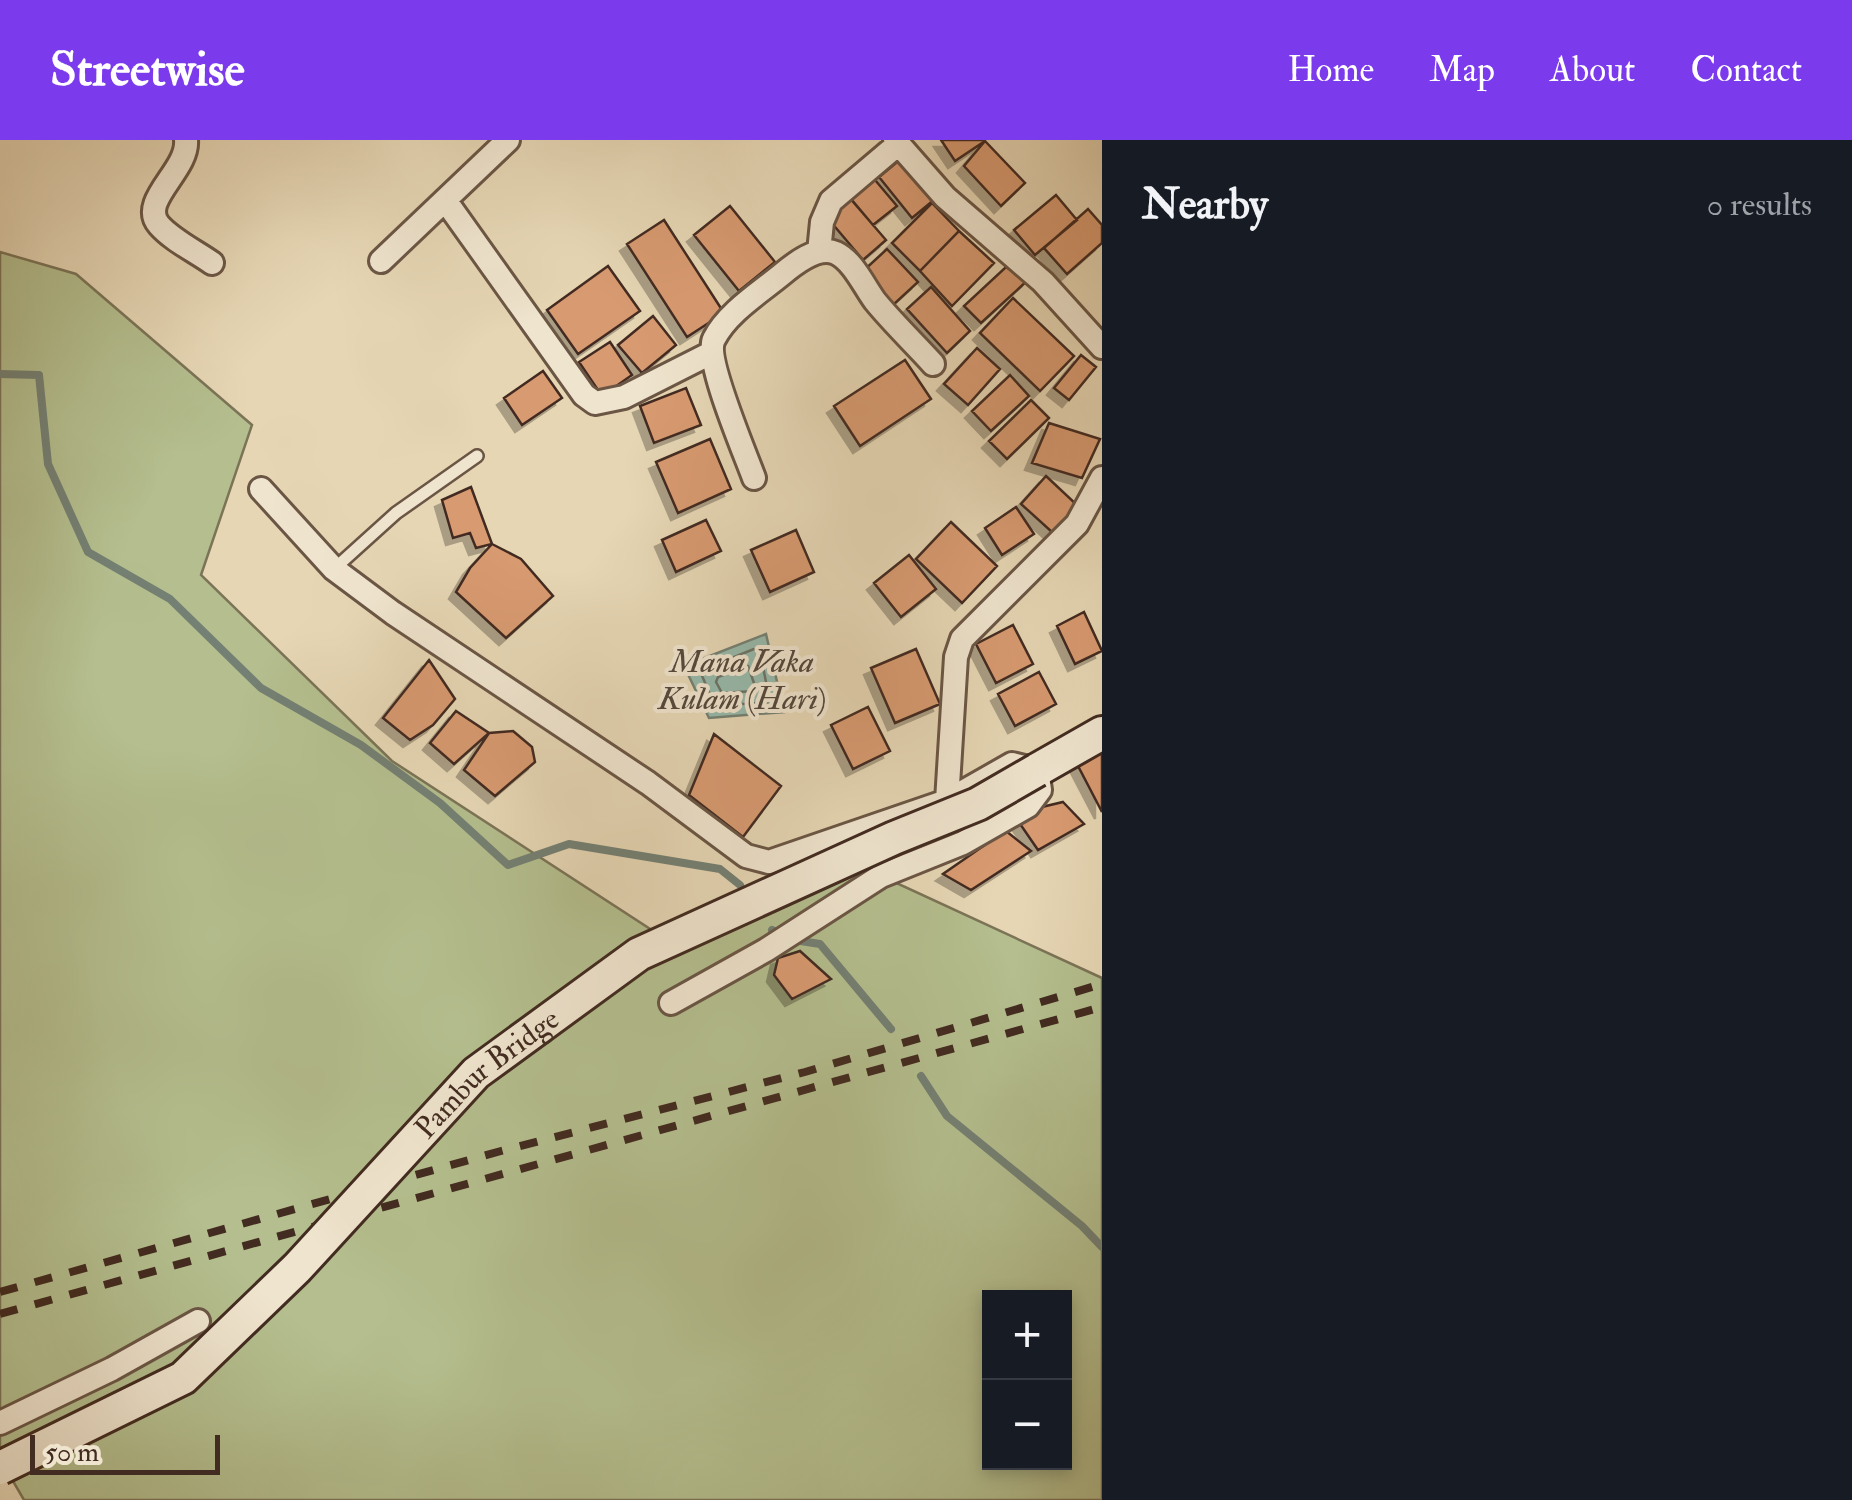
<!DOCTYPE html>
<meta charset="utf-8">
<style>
body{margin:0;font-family:"IM FELL Double Pica",serif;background:#242831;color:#f1f3f6}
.controls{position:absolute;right:30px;bottom:30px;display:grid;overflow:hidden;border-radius:0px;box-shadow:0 5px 15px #0003}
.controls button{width:90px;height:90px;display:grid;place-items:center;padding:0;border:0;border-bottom:2px solid #363941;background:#171b24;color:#f1f3f6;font:50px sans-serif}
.scale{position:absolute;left:30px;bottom:25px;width:190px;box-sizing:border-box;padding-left:10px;border:5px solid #422b20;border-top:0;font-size:28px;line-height:35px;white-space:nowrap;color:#422b20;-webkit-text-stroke:8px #efe4ce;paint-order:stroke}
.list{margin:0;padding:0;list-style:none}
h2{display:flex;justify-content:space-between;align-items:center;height:130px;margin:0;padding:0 40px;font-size:42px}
h2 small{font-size:32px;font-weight:400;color:#9ea1a6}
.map{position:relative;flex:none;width:1102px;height:1360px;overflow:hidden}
header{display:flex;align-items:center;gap:60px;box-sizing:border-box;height:140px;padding:0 50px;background:#7c3aed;color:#fff}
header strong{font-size:48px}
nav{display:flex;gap:55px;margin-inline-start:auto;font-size:35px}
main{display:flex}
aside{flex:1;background:#171b24}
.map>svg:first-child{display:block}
.green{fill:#b4be8e;stroke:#7b7457;stroke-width:2.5;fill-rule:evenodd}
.water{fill:#96b9ab;stroke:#748073;stroke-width:2.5}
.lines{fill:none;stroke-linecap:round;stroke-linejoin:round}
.shore{stroke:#6c7266;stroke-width:2.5}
.stream{stroke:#748073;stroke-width:8}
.building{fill:#d89a71;stroke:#422b20;stroke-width:2.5;filter:url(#shadow)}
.service-casing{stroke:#6b5645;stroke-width:16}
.minor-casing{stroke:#6b5645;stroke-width:28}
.secondary-casing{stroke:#422b20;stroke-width:38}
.service{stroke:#efe4ce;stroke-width:11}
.minor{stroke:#efe4ce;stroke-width:22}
.secondary{stroke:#efe4ce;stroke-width:32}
.rail{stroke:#422b20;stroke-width:8;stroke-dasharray:18 18;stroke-linecap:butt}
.secondary-bridge-casing{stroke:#422b20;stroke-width:38;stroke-linecap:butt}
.secondary-bridge{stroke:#efe4ce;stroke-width:32}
.labels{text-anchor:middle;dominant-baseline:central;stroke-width:8;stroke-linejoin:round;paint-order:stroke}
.street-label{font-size:30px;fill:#422b20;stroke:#efe4ce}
.water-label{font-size:32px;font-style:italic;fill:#53473c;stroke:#efe4ce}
</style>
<header>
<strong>Streetwise</strong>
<nav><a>Home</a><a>Map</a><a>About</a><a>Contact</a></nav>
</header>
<main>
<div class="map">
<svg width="1102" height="1360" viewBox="0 0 1102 1360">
<defs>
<filter id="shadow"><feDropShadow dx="-7" dy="7" stdDeviation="0" flood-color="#0004"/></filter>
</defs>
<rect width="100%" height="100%" fill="#e6d6b4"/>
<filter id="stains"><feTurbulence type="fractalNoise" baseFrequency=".002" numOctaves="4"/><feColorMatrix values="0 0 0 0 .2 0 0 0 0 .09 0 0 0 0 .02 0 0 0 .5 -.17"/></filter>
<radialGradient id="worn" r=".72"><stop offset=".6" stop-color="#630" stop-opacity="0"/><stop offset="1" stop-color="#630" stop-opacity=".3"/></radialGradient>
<path class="green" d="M0 112 76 134 252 285 201 435 392 621 658 794 825 710 1102 838V1360H24L0 1319ZM989 1158H1064V1322H989Z"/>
<path class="water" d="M766 494 784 572 709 578 684 526Z"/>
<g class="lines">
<path class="shore" d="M754 509 760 512 770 562 715 566 700 531Z
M748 526 755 546 754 551 722 553 716 542 718 537Z"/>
<path class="stream" d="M0 234 39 235 48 324 88 412 170 459 261 548 361 605 440 663 508 725 569 704 720 729 740 745
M772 790 794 800 820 804 891 889
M921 936 947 976 1082 1086 1102 1107"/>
</g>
<path class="building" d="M941 0H985V1L955 21Z
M985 1 1025 43 1001 66 964 26Z
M902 18 935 59 912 78 879 37Z
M870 34 897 66 873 85 846 53Z
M1056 55 1077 80 1035 115 1014 90Z
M848 56 886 100 863 120 825 75Z
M932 63 959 91 920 131 892 103Z
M730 66 775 122 739 151 694 95Z
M1088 69 1102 85V103L1067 134 1044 108Z
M664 80 724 173 687 197 627 104Z
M959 91 994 123 952 166 920 131Z
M887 109 918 142 893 165 862 132Z
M608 126 640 171 578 214 547 170Z
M1006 127 1028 140 981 183 964 166Z
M931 147 970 191 947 213 907 169Z
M1013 158 1074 216 1040 251 980 193Z
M653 176 676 205 642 233 618 205Z
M610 202 632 235 602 256 579 222Z
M977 208 1000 229 968 265 944 244Z
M1081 215 1096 227 1069 260 1054 248Z
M905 220 931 259 860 306 834 266Z
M543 231 562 258 522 285 504 258Z
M1010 235 1029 256 991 291 972 271Z
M686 248 701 285 654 303 640 266Z
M1031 260 1049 278 1007 319 989 301Z
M1049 283 1100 299 1082 338 1032 323Z
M710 299 731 349 678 373 656 322Z
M1046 336 1077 365 1053 393 1021 364Z
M471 347 492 404 476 408 470 393 453 398 442 360Z
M1016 367 1034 394 1002 415 985 388Z
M706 380 721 411 676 432 662 400Z
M951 382 997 426 962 463 916 419Z
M796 390 814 432 770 452 751 410Z
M492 404 521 419 553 456 506 498 456 452 470 428Z
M909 415 936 449 901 477 874 443Z
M1084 472 1102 511 1075 524 1057 486Z
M1013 485 1033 524 996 543 976 504Z
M916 509 940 564 895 583 871 528Z
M429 520 455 559 433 585 410 600 383 578Z
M1039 532 1056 564 1015 586 998 554Z
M868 567 890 611 853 629 831 585Z
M456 571 489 593 454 624 430 603Z
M513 591 532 607 535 622 495 656 464 630 489 593Z
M714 594 781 646 743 697 689 655Z
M1102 611V672L1077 624Z
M1063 662 1084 684 1038 710 1018 681 1042 667Z
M1001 687 1031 711 971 750 943 734 995 698Z
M800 811 831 839 792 859 774 835 778 818Z"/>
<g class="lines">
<g class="service-casing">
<path id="service" d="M334 429 396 373 477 316"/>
</g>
<g class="minor-casing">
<path id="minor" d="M186 0C189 30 138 61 159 85 172 100 195 111 212 123
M895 0 945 57 1043 142 1102 207
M445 60 584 255 595 263 624 257 711 213
M819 112 822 82 831 61 897 5
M381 121 508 0
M754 338C745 313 704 218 714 199 727 173 759 153 781 135 794 124 818 105 836 113 853 121 864 146 875 161 893 183 914 203 933 224
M261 349 334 429 393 473 648 643 746 716 769 722 947 661 1012 624 1037 630 1040 650 1028 666 963 703 881 736 766 810 671 863
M947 661 956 517 962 499 1077 384 1102 338
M0 1283 112 1229 198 1181"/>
</g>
<g class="secondary-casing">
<path id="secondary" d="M1037 630 1102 593"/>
</g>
<use href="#service" class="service"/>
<use href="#minor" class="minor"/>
<use href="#secondary" class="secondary"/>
<path class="rail" d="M0 1152 501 1011 805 932 1102 844
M0 1174 1102 867"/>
<g class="secondary-bridge-casing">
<g id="secondary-bridge">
<path id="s1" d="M0 1328 183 1238 297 1128 476 933 639 814 894 698 978 664 1037 630"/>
</g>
</g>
<use href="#secondary-bridge" class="secondary-bridge"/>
</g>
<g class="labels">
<g class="street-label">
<text stroke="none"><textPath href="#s1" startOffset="635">Pambur Bridge</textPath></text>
</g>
<g class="water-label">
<text x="742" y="522">Mana Vaka<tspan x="742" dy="37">Kulam (Hari)</tspan></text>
</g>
</g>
<rect width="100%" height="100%" filter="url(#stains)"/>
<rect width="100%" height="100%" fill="url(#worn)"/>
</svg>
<div class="controls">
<button>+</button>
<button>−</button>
</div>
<div class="scale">50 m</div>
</div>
<aside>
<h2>Nearby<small>0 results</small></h2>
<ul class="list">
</ul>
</aside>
</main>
